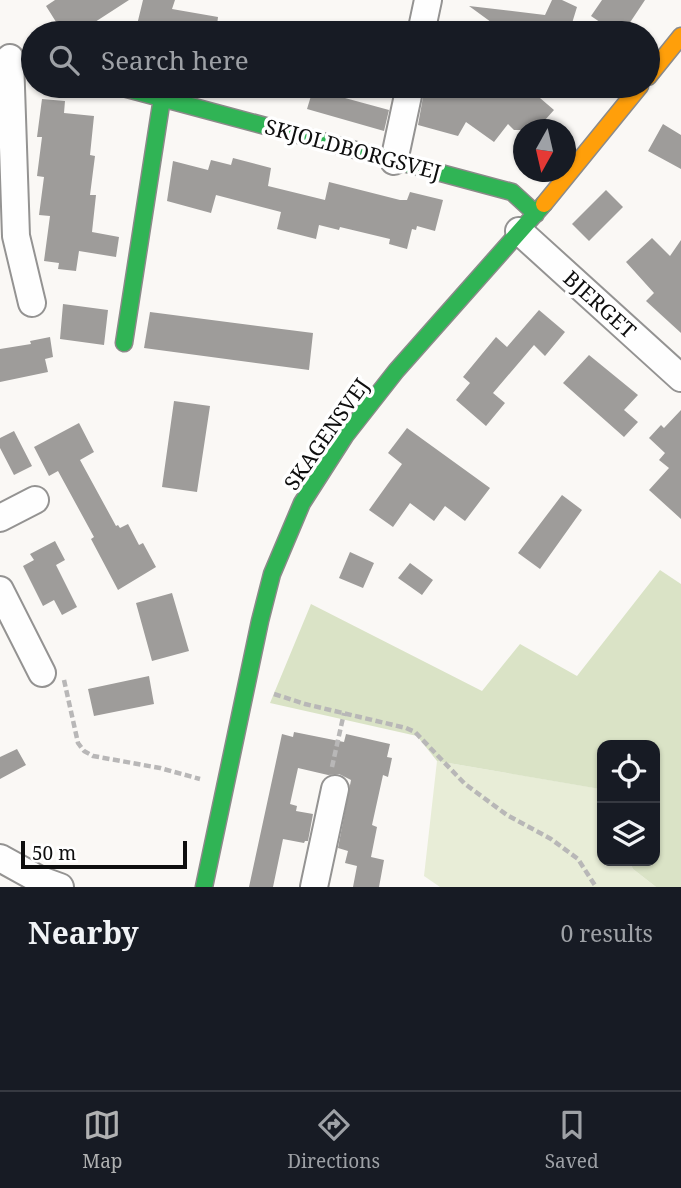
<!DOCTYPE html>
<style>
body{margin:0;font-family:"Noto Serif",serif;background:#20242c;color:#f1f3f6}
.controls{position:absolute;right:21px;bottom:21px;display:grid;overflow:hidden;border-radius:14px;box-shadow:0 2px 5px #0004}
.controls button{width:63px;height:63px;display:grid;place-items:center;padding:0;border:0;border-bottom:2px solid #363941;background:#171b24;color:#f1f3f6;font:35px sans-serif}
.compass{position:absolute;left:513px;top:119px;width:63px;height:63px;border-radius:50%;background:#171b24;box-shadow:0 2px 5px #0004;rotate:188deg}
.scale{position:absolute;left:21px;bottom:18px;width:166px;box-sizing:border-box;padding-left:7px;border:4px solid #0e0e0e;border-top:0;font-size:19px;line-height:24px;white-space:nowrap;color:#0e0e0e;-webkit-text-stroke:5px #fff;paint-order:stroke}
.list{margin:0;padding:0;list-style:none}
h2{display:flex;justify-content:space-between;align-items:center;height:91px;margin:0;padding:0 28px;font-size:30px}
h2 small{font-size:23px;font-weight:400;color:#9ea1a6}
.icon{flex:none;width:38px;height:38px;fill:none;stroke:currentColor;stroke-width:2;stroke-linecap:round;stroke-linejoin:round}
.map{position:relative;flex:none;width:681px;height:887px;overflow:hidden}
.search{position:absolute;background:#171b24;box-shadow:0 2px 5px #0004;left:21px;right:21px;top:21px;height:77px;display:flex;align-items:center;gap:18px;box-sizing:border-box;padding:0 24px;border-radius:38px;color:#9ea1a6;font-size:26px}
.sheet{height:203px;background:#171b24}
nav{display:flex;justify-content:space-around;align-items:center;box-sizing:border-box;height:98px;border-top:2px solid #363941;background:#171b24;font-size:19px;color:#9ea1a6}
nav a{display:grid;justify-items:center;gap:4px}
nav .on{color:#b0b1b2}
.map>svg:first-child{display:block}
.green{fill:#e8edd7}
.forest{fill:#dae3c6}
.building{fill:#9e9c9a}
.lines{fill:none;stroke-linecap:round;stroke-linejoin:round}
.street-casing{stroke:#949392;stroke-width:30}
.fast-casing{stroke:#8b8a89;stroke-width:19}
.slow-casing{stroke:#8b8a89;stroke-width:19}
.path{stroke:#b8b7b7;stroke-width:4.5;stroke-dasharray:7 3.5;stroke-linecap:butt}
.street{stroke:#fefefe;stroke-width:26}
.fast{stroke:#30b455;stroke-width:16}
.slow{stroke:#ff9f0a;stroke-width:16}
.labels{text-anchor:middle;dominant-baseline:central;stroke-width:7;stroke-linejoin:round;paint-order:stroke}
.street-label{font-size:21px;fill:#0e0e0e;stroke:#fff}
</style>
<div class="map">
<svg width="681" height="887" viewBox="0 0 681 887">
<rect width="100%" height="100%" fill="#faf8f5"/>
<path class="green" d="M437 761 601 789 602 861H629L633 869 656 887H440L424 876Z"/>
<path class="forest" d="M660 570 681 584V887H656L633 869 629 861H655V745H602V794L600 789 437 761 417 736 270 703 311 604 482 691 520 644 577 676Z"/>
<path class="building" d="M55 0H129L78 33H63L46 6Z
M143 0H175L172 9 218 17 216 33H135Z
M552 0H562L577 7 569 33H506L469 6 545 15Z
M602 0H645L623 33H616L591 16Z
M314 86H337L334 95 389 110 384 131 307 109Z
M425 86H455L497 97 503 86H526L554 110 545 120 556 130H514L508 124 494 142 466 122 458 136 418 125Z
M42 99 65 101 64 113 94 116 90 155 95 156 90 195H96L92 232 119 237 116 257 79 251 76 271 58 269 59 263 44 261 50 216 39 215 44 177 37 176 42 137H37Z
M663 124 681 135V169L648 151Z
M233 158 271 168 268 186 325 200 329 182 400 200H407L410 192 443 200 435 231 417 226 416 230 412 229 407 249 389 244 390 239 340 227 339 230 319 225 316 239 277 229 281 212 216 195 211 213 167 201 173 161 208 170 211 160 231 165Z
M606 190 623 207 589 241 572 224Z
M652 238 670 256 681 240V333L646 301 654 293 626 262Z
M63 304 108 310 104 345 60 339Z
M539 310 565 332 545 356 534 345 493 393 505 403 486 426 456 400 470 383 463 377 496 337 507 347Z
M150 312 313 333 309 370 144 348Z
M50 337 53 357 45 359 48 372 0 382V349L31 344 30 341Z
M589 355 638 395 624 410 638 422 624 437 563 383Z
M174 401 210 406 197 492 162 487Z
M681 410V519L649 490 669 468 659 460 665 453 649 438 661 425 664 428Z
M79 423 94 452 80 460 116 526 118 525 120 528 128 524 139 545 143 543 156 567 118 590 91 539 94 537 58 471 49 476 34 447Z
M407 428 490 488 465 521 445 506 434 521 410 503 393 527 369 510 402 464 388 453Z
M14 431 32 466 14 475 0 448V438Z
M562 495 582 510 540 569 518 553Z
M55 541 65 560 56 565 77 607 62 615 54 600 43 606 23 566 34 560 30 554Z
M350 552 374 563 363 588 339 578Z
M410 563 433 580 422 595 398 578Z
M172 593 189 651 152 661 136 603Z
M149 676 154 704 94 716 88 689Z
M294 732 344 742 346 734 390 744 387 757 392 758 388 777 383 775 372 825 377 827 371 857 384 860 379 887H353L357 866 345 863 348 851 338 848 351 780 339 774 328 775 298 768 290 804 297 806 296 811 313 814 308 841H305L304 843 283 839 273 887H249L282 734 293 737Z
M17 749 26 765 0 779V757Z"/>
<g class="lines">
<g class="street-casing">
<path id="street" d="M421 33 428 0
M10 58 16 236 32 303
M394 161 410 86
M519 231 681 378
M0 518 35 500
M0 590 42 673
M0 858 38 879 60 887
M314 887 335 789"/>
</g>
<g class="fast-casing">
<path id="fast" d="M116 86 512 192 536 214
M124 343 162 98
M204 887 260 621 272 574 302 503 345 436 396 371 544 204"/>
</g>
<g class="slow-casing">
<path id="slow" d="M648 77 681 36
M544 204 640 86"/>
</g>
<path class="path" d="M64 680 78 743 84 751 93 756 160 768 200 779
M274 694 305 704 406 728 415 732 465 784 507 815 551 839 578 859 596 887
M332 767 344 713"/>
<use href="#street" class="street"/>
<use href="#fast" class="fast"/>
<use href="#slow" class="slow"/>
</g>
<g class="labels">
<g class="street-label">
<text transform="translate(353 149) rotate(15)">SKJOLDBORGSVEJ</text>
<text transform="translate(600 304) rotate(42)">BJERGET</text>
<text transform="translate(326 434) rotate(-55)">SKAGENSVEJ</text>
</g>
</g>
</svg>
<div class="controls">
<button><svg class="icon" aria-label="locate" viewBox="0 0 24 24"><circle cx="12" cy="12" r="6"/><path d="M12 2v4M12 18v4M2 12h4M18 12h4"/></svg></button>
<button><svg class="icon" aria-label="layers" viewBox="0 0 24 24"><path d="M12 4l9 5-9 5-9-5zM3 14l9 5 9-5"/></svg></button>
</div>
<svg class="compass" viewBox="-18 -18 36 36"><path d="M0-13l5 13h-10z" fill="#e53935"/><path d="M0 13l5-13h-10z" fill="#9ea1a6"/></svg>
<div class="scale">50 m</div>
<div class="search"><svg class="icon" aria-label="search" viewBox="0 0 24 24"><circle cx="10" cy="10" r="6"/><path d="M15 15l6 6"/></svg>Search here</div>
</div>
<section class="sheet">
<h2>Nearby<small>0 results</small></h2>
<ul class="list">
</ul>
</section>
<nav>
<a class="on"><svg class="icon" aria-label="map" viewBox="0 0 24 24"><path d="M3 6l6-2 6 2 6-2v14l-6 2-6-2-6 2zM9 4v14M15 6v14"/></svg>Map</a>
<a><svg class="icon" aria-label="directions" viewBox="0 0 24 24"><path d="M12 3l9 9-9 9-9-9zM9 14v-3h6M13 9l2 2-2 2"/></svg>Directions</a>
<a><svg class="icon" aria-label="saved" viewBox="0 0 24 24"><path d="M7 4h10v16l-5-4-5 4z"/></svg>Saved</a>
</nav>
